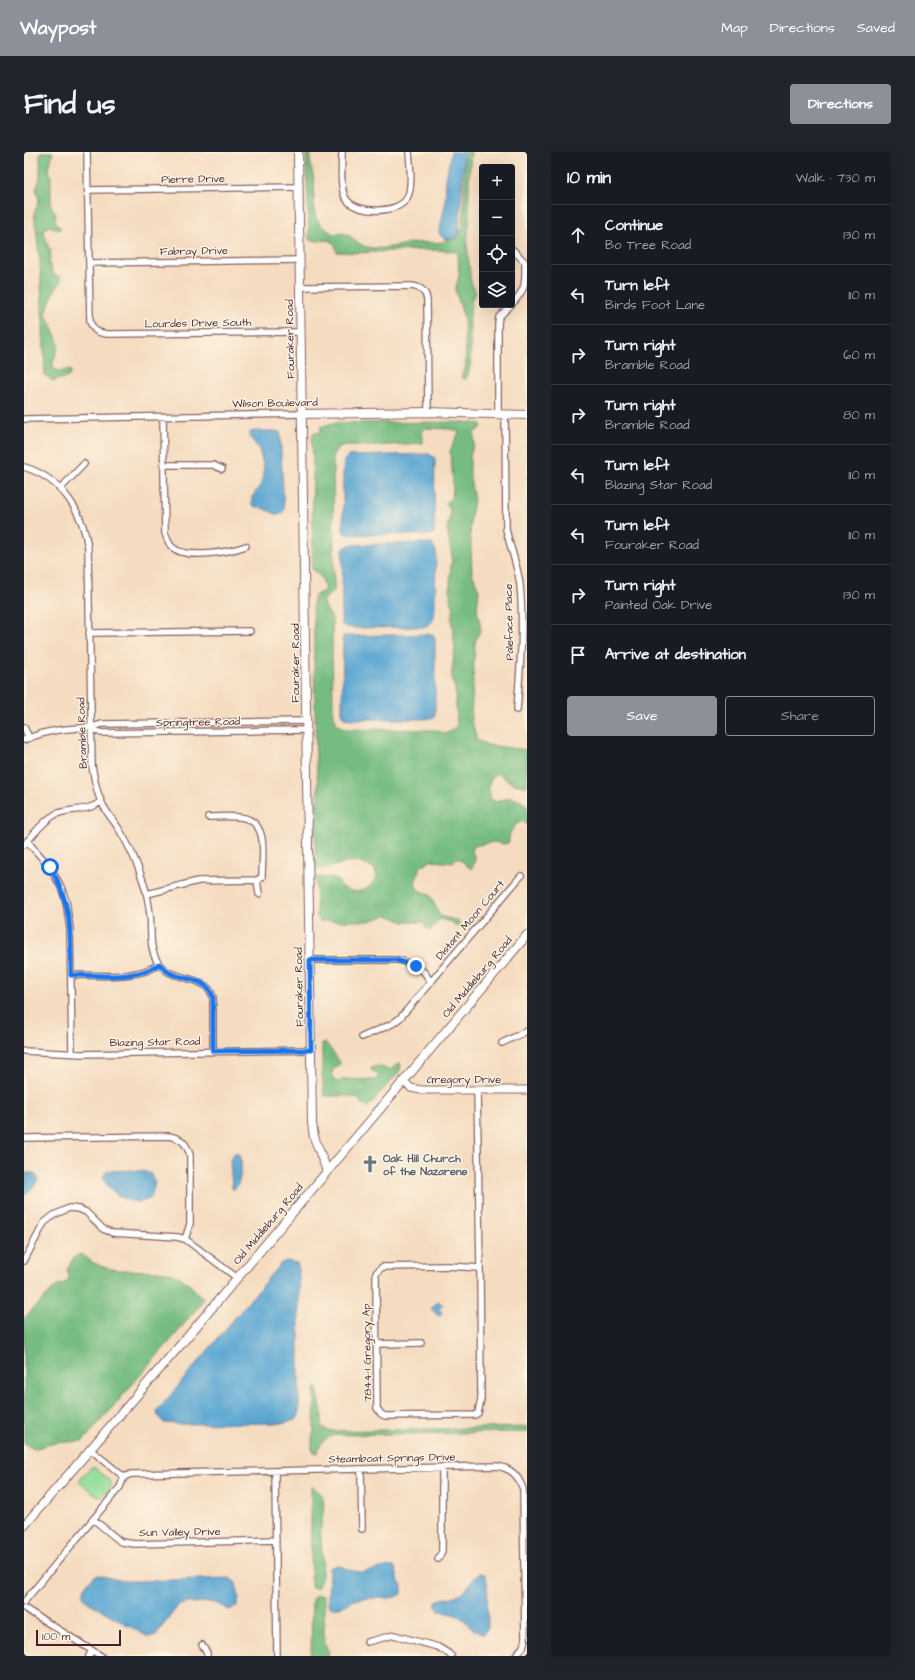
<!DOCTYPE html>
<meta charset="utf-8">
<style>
body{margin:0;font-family:"Architects Daughter",sans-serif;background:#20242c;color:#f1f3f6}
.controls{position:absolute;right:12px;top:12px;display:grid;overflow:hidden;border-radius:4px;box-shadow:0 4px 16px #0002}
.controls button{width:36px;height:36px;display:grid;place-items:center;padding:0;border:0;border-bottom:1px solid #363941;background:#171b24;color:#f1f3f6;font:20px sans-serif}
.scale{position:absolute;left:12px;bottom:10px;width:85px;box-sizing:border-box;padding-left:4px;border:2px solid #4a1f2b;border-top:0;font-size:11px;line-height:14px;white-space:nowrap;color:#4a1f2b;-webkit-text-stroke:3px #fcf5e5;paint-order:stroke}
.stop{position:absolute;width:12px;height:12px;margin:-9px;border:3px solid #1a73e8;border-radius:50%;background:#fff}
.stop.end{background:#1a73e8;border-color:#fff;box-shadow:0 1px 4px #0008}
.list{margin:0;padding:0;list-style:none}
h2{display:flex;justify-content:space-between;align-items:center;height:52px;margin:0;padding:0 16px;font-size:17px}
h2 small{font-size:13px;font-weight:400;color:#9ea1a6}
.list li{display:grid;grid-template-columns:26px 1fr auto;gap:12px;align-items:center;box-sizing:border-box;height:60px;padding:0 16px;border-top:1px solid #363941}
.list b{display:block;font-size:15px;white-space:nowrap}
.list p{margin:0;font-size:13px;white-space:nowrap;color:#9ea1a6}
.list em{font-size:13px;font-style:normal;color:#9ea1a6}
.actions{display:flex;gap:8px;padding:12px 16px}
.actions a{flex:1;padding:9px 0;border:1px solid #8c9099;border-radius:4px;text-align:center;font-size:14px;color:#8c9099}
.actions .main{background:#8c9099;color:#fff}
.icon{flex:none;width:22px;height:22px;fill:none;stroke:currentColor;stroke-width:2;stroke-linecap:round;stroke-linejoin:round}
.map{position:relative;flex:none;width:503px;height:1504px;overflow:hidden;border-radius:4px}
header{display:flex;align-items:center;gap:24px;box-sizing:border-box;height:56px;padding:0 20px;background:#8c9099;color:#fff}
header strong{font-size:19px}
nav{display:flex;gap:22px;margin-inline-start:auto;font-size:14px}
.intro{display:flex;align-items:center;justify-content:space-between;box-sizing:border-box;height:96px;padding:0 24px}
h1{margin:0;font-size:28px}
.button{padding:10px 18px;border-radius:4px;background:#8c9099;color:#fff;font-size:14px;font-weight:700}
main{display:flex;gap:24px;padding:0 24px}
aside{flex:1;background:#171b24;border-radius:4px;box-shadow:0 4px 16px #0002}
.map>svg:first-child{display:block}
.green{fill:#93dd99;stroke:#6e7e62}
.forest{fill:#76bc81;stroke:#606e56;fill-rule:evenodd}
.water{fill:#59a5d2;stroke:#52627e}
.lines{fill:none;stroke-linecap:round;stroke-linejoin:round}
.minor-casing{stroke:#86615f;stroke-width:8}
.tertiary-casing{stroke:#86615f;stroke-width:9}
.secondary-casing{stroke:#86615f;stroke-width:10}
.minor{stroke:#fff;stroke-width:5.5}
.tertiary{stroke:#fff;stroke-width:7}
.secondary{stroke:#fff;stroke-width:8}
.route{stroke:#1a73e8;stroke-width:5}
.labels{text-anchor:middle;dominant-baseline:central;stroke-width:3;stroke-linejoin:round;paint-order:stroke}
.street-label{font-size:11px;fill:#4a1f2b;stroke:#fcf5e5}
.worship-label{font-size:11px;font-weight:bold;fill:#5b616d;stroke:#fcf5e5;text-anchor:start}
</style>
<header>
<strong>Waypost</strong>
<nav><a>Map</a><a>Directions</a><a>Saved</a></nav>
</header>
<div class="intro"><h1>Find us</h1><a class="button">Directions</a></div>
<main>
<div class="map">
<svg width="503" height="1504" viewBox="0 0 503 1504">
<rect width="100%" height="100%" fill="#fcf5e5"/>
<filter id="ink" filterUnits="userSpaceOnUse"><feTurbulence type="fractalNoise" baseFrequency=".025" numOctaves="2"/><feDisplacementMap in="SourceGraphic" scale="8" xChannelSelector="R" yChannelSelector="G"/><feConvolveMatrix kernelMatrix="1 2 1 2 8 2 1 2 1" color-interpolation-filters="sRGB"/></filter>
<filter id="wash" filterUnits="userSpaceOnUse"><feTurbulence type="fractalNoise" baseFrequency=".012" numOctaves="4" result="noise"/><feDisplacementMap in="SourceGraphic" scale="16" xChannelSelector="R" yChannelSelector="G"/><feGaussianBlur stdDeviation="0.9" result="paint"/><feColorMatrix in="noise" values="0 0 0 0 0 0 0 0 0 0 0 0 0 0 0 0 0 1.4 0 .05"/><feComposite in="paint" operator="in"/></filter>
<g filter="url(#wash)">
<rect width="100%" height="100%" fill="#f5dcc0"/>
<path class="green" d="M70 1315 87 1330V1335L78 1345H74L55 1329 66 1316Z"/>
<path class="forest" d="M16 0H29L24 17 27 24V54L32 62C30 69 31 72 37 76L35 78 26 74 21 76 19 81C23 87 22 93 27 99L25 111 29 122 36 125 37 131C30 136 23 156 22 164 30 173 30 182 35 193L29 211V217L34 219 46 218 47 222 44 225 29 229 21 223 16 110 10 61 15 48 12 37 16 26Z
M282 0H286C285 11 290 20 290 31 292 56 283 68 310 82 326 77 330 92 343 95 359 99 376 92 392 91 401 90 410 91 420 90L422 87H429L434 85 439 73 441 0H447L445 27V73L443 92 447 130 452 141C450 144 447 148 447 152 443 170 452 216 441 228L437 225 442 213 440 166 431 138 435 124 434 100C394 94 353 103 313 100L311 93 306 88 294 89 285 88Z
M442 270 457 272 458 275 450 281V292L446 304V326L450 348 446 371 448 421 455 438 453 458 457 476 451 490 447 568 453 588 464 593 503 598V634C491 634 483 629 474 621 464 626 464 636 466 645L471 650C486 645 489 644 503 653V673L497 668C490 675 484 680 485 690L481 692 469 690 450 694 448 700C453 707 451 711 447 717L434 706 430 710H417L407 708 396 715 391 732 394 738 406 743 416 764 434 769 436 774 434 775 424 769 415 767 406 779 401 775 400 770H380L363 763 345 769H296L293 765 292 728 293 725 308 726 315 729 316 734C332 744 344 740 353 725L350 716C342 713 332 708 323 710 309 714 308 717 292 716L291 679 294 635 292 609 289 447 293 442 300 439C301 428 297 424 288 417L289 320 288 284 290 280 296 281 297 278 296 275 309 271ZM401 276 427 277 435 280 426 299C427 304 430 338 428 343 427 346 424 349 422 351L426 357V365L423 376 428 405 426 423V447L430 456 427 466 431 495 427 526 431 536 433 574 422 582 412 578 320 577 313 572 309 561 308 466 302 457 298 449 310 439 309 303 313 296 321 293 348 294 399 291V286L397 280Z
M298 891H302L316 910 314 915 309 917 308 922 311 929 315 930 320 927 350 928 355 925 353 921 348 919 347 916 354 914 366 918 375 911 377 912 376 919 344 955 339 953 334 947 323 944H300L298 920Z
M57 1102C62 1105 67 1110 72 1112 96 1124 125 1114 149 1122 160 1126 171 1138 179 1146L177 1152 166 1164 153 1181 59 1289 31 1291 9 1297 0 1291V1166L33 1134 44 1129 45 1124 43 1118C46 1111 49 1104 57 1102Z
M293 1235 298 1260V1275L304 1279 503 1275V1280L314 1283C302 1285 296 1289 294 1301H291L288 1297V1286L290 1279 291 1237Z
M289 1335C293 1338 298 1341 299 1346 301 1356 298 1365 297 1374 295 1392 304 1421 293 1436L287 1435V1336Z
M293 1443 300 1444V1491L304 1498 305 1504H287L288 1447Z"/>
<path class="water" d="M427 0H439L440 4 435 82 434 85C426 88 419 89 415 81L421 53 422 27Z
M230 279H252L256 280 260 357 258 361 254 363 238 356 228 354V345L237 332 240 317 235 297 225 284 226 280Z
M405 302 411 306 410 381 406 383 322 382 319 379V316L320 308 324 304Z
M401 391 408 392 412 399 411 457C410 467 410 470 401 475L333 476 323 475 317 472 319 397 325 393Z
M409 482 411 487V561L410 565 403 567H327L320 566 318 560 319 484Z
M211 1001 214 1002C220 1009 217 1030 211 1037H208L206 1008 208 1003Z
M86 1019C99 1019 116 1016 127 1022L131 1031 127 1046C110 1057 86 1042 79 1026L82 1020Z
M0 1021H9L14 1025C14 1033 6 1038 0 1043Z
M262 1109 273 1111 275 1117V1263L272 1268 258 1271 155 1272 140 1271 134 1264 133 1259 139 1252 256 1112Z
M414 1149 419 1153 415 1157 418 1160 417 1163 414 1164 407 1157Z
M313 1413C322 1416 330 1421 340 1420 351 1419 359 1413 371 1415L375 1430 378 1434V1442C366 1450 349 1444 335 1447 325 1449 315 1459 305 1455L304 1450 305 1416Z
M456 1421 461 1422 463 1428 464 1476 459 1482C450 1481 444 1470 436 1465 429 1461 414 1461 411 1453L414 1448C427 1445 437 1445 445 1433 449 1429 451 1424 456 1421Z
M72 1423H75L99 1429H113L206 1426 212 1431 215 1446 213 1454 206 1458 189 1450 164 1451 156 1453 150 1459 132 1483 124 1485 62 1449C55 1439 64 1429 72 1423Z"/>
</g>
<g filter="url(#ink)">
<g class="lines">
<g class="minor-casing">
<path id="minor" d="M63 0 66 169C69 179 74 181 84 182L277 180
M318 0C318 12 315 39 323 48 333 62 375 62 383 46 389 36 386 12 385 0
M64 38 275 35
M488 97 501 110C501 131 503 136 488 152
M65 111 276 108
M276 135 388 134C396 135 402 139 403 148L404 260
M474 262V171L475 165 487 153
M481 262 482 377C486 396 494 414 496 433 500 474 496 517 493 558
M139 265 141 381C143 386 144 391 148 395 162 408 205 400 222 394
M0 267 278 262
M139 313H189L198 317
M0 315C37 326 59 359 64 396L68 614C70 625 72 639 77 649 81 659 89 668 95 677 106 695 114 713 120 732 123 742 125 752 126 762 128 779 124 797 135 812 149 831 182 821 189 845V899
M37 336 60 312
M65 481 226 479
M0 575 5 586
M67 576 77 581 282 578
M0 588C14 582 28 578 43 577 55 576 66 576 78 572L282 569
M184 665C194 665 205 664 215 665 246 668 238 702 238 725L233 728
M3 689 26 715 37 735 42 749 46 777 48 901
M0 693C10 682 19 669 32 662 45 656 66 660 77 649
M233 728 235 742
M123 742 174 729 233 728
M286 808H376L392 814 400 820 407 830
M47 823C74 823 114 828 135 812
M338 885 368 872 376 866 497 724
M478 891 503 879
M0 899 57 902 287 898
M453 938 456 1116
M0 986 144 984C157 986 162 990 166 1003V1072L161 1087
M0 1109 20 1071 30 1063 45 1056 55 1057 62 1060 79 1077 89 1081 153 1085 161 1087 212 1125
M424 1114 456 1116 457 1247 454 1261 451 1263 361 1264 357 1262 353 1256 352 1121 358 1115Z
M353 1192 397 1191
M66 1297 100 1325
M337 1317 338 1377
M251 1319 253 1504
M100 1325 107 1322 472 1314C487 1316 494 1323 499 1337L501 1488 499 1495 491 1504
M69 1367 97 1390 111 1392 252 1388
M414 1407 418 1399V1315
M0 1450 96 1335 100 1325
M0 1456 77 1504
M343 1490 370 1483 414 1495 424 1501 427 1504
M178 1493 183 1501V1504
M65 1504 68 1499"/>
</g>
<g class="tertiary-casing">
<path id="tertiary" d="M380 930 387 936 397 938H503"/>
</g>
<g class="secondary-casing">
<path id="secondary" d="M274 0 288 971 290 985 303 1019
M278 262 404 260 503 263
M0 1374 165 1183 503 783"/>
</g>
<use href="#minor" class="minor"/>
<use href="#tertiary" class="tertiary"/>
<use href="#secondary" class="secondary"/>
</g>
</g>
<g class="lines" filter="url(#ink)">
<path class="route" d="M26 715C48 751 47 783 47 823 74 823 113 829 135 812 139 816 143 820 148 822 163 828 183 826 189 845V899L287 898 286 808H372L392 814"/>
</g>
<defs>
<g id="church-bare" transform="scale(1.38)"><path d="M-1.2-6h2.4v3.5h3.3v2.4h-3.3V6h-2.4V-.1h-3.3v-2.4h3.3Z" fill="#6b7280" stroke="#fcf5e5" stroke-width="2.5" paint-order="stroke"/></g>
</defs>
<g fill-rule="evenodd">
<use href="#church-bare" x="346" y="1012"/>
</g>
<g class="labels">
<g class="street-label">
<text transform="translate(169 27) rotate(-1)">Pierre Drive</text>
<text transform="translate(170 99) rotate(-1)">Fabray Drive</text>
<text transform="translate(174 171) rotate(-1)">Lourdes Drive South</text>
<text transform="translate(266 187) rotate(-91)">Fouraker Road</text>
<text transform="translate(251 251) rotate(-1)">Wilson Boulevard</text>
<text transform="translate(485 470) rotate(-91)">Paleface Place</text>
<text transform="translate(271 511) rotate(-90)">Fouraker Road</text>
<text transform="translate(174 570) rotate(-1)">Springtree Road</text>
<text transform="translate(58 581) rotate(-92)">Bramble Road</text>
<text transform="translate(446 768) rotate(-50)">Distant Moon Court</text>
<text transform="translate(453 825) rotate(-50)">Old Middleburg Road</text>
<text transform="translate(275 835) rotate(-91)">Fouraker Road</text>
<text transform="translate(131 890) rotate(-1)">Blazing Star Road</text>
<text x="440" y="927">Gregory Drive</text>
<text transform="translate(244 1072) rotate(-50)">Old Middleburg Road</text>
<text transform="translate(343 1201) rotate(-91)">7844-1 Gregory Ap</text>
<text transform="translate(368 1306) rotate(-1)">Steamboat Springs Drive</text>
<text transform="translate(156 1380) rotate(-1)">Sun Valley Drive</text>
</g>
<g class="worship-label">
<text x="359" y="1006">Oak Hill Church<tspan x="359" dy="13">of the Nazarene</tspan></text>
</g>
</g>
</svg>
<div class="controls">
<button>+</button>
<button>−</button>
<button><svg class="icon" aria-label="locate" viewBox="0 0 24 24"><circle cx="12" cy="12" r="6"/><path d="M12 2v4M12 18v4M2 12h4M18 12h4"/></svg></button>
<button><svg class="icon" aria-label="layers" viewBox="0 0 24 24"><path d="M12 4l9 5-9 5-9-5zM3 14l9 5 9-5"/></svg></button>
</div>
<div class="scale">100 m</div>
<div class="stop" style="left:26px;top:715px"></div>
<div class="stop end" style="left:392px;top:814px"></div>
</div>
<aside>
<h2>10 min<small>Walk · 730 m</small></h2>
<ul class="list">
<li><svg class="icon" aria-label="ahead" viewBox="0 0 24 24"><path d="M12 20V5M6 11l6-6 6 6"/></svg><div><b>Continue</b><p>Bo Tree Road</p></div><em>130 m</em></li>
<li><svg class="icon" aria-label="left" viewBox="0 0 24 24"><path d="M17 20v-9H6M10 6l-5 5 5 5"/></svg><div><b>Turn left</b><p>Birds Foot Lane</p></div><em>110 m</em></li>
<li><svg class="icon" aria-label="right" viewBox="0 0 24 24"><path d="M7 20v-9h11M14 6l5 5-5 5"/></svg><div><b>Turn right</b><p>Bramble Road</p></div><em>60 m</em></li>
<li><svg class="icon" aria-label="right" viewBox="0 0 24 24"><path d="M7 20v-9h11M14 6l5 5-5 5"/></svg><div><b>Turn right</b><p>Bramble Road</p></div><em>80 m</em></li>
<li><svg class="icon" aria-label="left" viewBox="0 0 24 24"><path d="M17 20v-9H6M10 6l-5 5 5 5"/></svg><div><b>Turn left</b><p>Blazing Star Road</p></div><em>110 m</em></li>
<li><svg class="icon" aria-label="left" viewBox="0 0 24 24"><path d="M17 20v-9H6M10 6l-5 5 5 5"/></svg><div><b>Turn left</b><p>Fouraker Road</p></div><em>110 m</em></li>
<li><svg class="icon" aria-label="right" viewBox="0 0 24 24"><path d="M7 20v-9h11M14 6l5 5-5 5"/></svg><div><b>Turn right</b><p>Painted Oak Drive</p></div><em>130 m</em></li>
<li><svg class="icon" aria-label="arrive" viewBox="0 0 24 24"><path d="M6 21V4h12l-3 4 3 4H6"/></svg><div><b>Arrive at destination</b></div></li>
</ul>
<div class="actions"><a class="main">Save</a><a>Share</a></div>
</aside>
</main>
